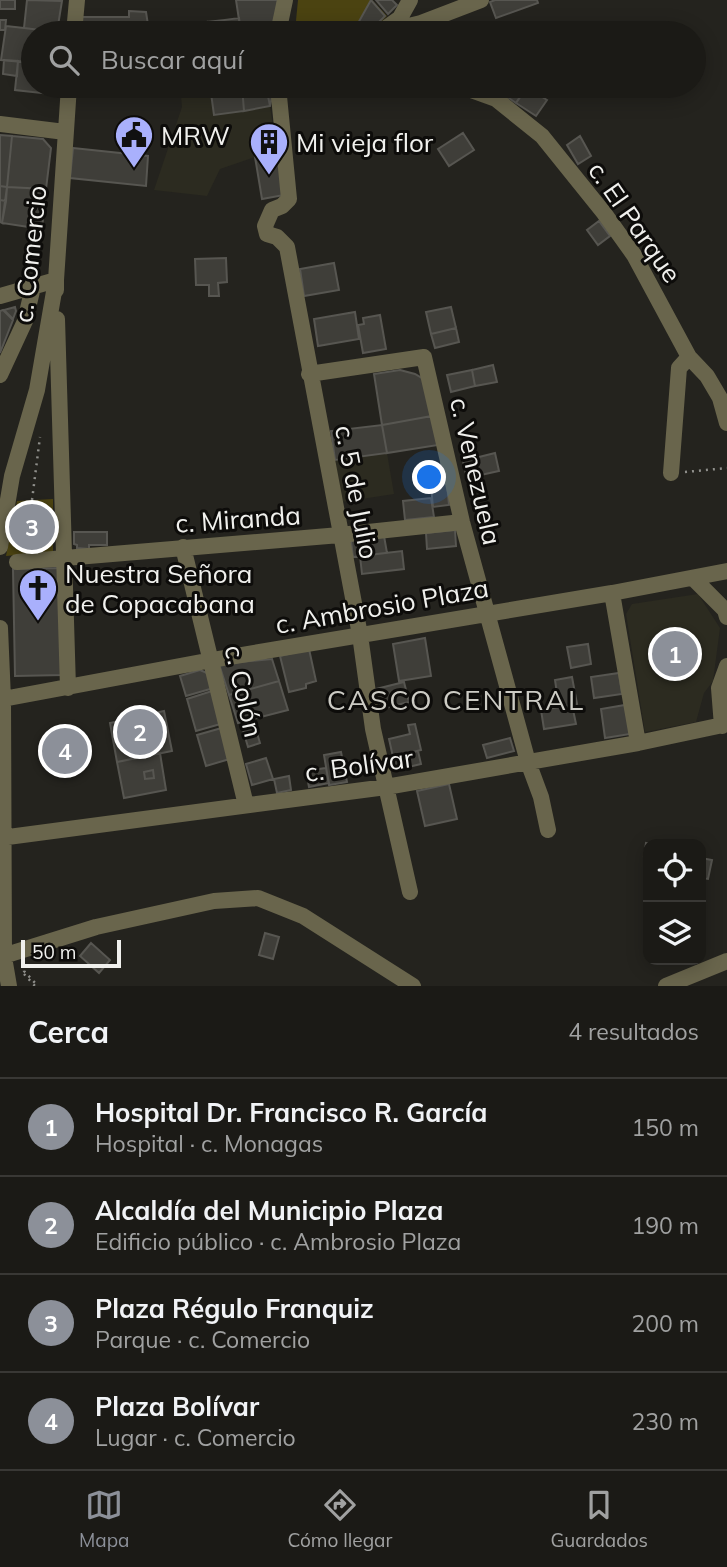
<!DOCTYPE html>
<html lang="es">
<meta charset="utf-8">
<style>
body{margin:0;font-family:Mulish,sans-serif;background:#282723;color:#f1f3f6}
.controls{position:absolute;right:21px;bottom:21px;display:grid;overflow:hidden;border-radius:14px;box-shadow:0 4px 18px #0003}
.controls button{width:63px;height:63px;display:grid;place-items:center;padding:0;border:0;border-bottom:2px solid #393835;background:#1b1a16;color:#f1f3f6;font:35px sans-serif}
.scale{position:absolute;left:21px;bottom:18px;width:100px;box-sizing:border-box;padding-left:7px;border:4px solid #f0f0ed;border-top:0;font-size:19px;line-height:24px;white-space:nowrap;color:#f0f0ed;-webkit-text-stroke:5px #0d0c0a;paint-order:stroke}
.you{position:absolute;left:430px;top:478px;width:24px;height:24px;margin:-18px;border:5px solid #fff;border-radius:50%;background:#1a73e8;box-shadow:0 0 0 10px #1a73e833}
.badge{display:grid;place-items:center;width:46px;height:46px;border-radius:50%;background:#8c9099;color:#fff;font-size:23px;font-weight:700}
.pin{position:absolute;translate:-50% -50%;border:4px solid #fff;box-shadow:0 2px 7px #0006}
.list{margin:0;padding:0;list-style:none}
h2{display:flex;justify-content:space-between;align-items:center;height:91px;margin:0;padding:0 28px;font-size:30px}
h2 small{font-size:23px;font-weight:400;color:#a0a1a1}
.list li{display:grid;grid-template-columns:46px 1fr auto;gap:21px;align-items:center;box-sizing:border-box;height:98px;padding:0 28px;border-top:2px solid #393835}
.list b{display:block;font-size:26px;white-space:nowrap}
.list p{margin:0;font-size:23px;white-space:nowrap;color:#a0a1a1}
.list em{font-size:23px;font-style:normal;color:#a0a1a1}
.icon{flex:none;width:38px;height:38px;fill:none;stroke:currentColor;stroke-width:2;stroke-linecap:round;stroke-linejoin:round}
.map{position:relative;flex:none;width:727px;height:986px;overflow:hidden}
.search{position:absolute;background:#1b1a16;box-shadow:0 4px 18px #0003;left:21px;right:21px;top:21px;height:77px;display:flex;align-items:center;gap:18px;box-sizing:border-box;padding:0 24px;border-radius:38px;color:#a0a1a1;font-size:26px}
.sheet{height:483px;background:#1b1a16}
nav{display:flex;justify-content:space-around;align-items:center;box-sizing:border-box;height:98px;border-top:2px solid #393835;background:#1b1a16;font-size:19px;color:#a0a1a1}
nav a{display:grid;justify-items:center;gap:4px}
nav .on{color:#8c9099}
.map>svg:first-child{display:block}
.built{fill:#2c2b20}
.green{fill:#4b4311}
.building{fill:#3f3e39;stroke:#575651;stroke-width:2;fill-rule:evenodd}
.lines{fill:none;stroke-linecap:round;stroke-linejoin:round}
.path{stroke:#8f8f8b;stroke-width:2.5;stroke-dasharray:2 5;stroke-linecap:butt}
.street{stroke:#69654c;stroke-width:16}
.labels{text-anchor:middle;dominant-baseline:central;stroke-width:6;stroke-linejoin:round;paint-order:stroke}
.poi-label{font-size:26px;fill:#f0f0ed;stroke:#0d0c0a;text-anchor:start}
.street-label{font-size:26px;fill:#f0f0ed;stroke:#0d0c0a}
.neighbourhood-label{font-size:28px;letter-spacing:2px;fill:#cccbc4;stroke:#0d0c0a}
</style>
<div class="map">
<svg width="727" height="986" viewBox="0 0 727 986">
<rect width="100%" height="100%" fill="#24231e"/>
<path class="built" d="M180 86H210L214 115 270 106 277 153 255 157 220 169 207 196 154 190 182 107Z
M387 453 394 494 342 502 335 460Z
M698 594 720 628 713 681 704 693 696 722 645 732 626 614 632 604Z"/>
<path class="green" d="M298 0H372L387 16 379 24 295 31Z
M53 499V552L6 556 17 501Z"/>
<path class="building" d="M0 0H15V9H0Z
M27 0 62 1 57 32 24 28Z
M236 0H278L274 33H241Z
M371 0 385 16 378 23 357 25Z
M376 0H392L397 5 388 14Z
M495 0H537L538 3 496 18 490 2Z
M129 11 146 12 149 31 81 33 82 17H129Z
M239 18 241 33H226L224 20Z
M0 20H6L5 30H0Z
M224 20 226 33H208L207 22Z
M207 22 208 33H183L182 27Z
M6 26 24 28 57 32 33 33V63L1 60Z
M182 27 183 33H150L149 31Z
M4 60 18 61 17 76 3 74Z
M18 61 33 63V86H51L50 94 15 90Z
M210 86H242L244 111 214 115Z
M242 86H266L270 106 244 111Z
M266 86H271L272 97 270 106Z
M503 86H512L506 96 499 92Z
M512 86H519L525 90 516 103 506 96Z
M526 87 547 100 536 116 516 103Z
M463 133 474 150 449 166 438 149Z
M0 135 12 136 7 187 0 186Z
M12 136 43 139 51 148 46 189 7 187Z
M580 136 591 156 578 164 567 145Z
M73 148 148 156 146 186 70 178Z
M277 153 284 195 262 199 255 157Z
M0 186 7 187 6 201 0 200Z
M7 187 46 189 42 229 2 223Z
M0 200 6 201 2 223 0 222Z
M599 221 610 236 598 245 587 230Z
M226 258 227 282 218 283 219 296H209V285H196L195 259Z
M334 263 339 290 304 296 300 269Z
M15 307 16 311 13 319 4 310Z
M451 307 456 328 431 334 426 312Z
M3 310 13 320 0 353V311Z
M355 312 359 339 318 346 314 319Z
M380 315 386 349 363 353 358 325 364 324 363 318Z
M456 328 459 342 435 348 431 334Z
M493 365 497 382 475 386 472 370Z
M400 370 415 374 425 380 432 416 382 425 374 374Z
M472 370 475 386 451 392 447 375Z
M432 416 438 445 387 453 382 425Z
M382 425 387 453 335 460 331 431Z
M495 453 499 471 467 478 463 461Z
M445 464 449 505 433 507 429 466Z
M431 498 434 517 405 520 403 501Z
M455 530 456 546 427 549 426 533Z
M74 532H107V545H89V549L77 548V545L74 544Z
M384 536 387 553 353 557 351 541Z
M402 551 404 569 362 574 360 556Z
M61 568 63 675 15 676 13 569Z
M425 638 431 676 399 681 393 644Z
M588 644 591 664 571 668 567 647Z
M309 649 316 681 306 684V688L289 692 280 656Z
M272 659 279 681 229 695 219 664Z
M200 670 214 676 217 687 186 696 180 676Z
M619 673 622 694 594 698 591 677Z
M572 677 577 704 559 707 555 680Z
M279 681 288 710 238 723 229 695Z
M404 682 409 702 381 709 376 689Z
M215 690 224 723 196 731 187 699Z
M572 705 576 724 544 729 541 710Z
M625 705 630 734 605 738 601 709Z
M164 711 172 751 117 762 110 723Z
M415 724 421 750 393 757 389 739 410 734 408 725Z
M255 726 260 743 248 747 243 730Z
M225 727 233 758 206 766 197 735Z
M510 738 514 751 487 758 483 745Z
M418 751 421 764 396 770 393 757Z
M341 752 347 782 329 785 324 755Z
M160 753 166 790 124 798 117 762ZM153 770 154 778 145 779 144 772Z
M266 758 273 779 252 785 246 764Z
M326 768 329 783 309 787 306 771Z
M153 770 154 778 145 779 144 772Z
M289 776 291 790 277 793 274 779Z
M449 784 457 819 425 826 417 791Z
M646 843 652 844H648V857L644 856Z
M701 858 712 860 708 879 701 878Z
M265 933 279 937 273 959 259 955Z
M91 943 110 960 99 973 80 956Z"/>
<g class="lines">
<path class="path" d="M685 472 727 468
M32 500 40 437
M22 965 24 966V971L38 986
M24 974 35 986"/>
<path class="street" d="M386 28 400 18 410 0
M74 33 77 0
M278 33 285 0
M380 33 421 23 481 0
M278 86 289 199 282 206 272 210 265 226 267 234 277 237 287 247 360 635 373 729 410 892
M460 86 496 99 542 136 604 213 634 255 689 357 707 376 720 398 727 423
M0 124 65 132
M0 296 56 280V290
M57 319 68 688
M309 374 424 357 462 522 528 762 541 797 548 830
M0 375 25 321 33 287
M671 473 679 368 689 357
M0 547 12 476 37 390 56 280 69 86
M183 547 246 805
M17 562 340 535 462 522
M693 578 725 610 727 617
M612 593 638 743
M0 628 3 699 4 957 9 986
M3 699 212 660 612 593 727 571
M722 726 719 688 727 666
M0 838 386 787 638 743 727 724
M0 957 96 927 214 901 258 898 303 916 413 986
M666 986 727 961"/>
</g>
<defs>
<g id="civic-pin" transform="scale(2.0125)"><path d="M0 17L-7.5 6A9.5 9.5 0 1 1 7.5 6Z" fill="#a9b0fc" stroke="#0d0c0a"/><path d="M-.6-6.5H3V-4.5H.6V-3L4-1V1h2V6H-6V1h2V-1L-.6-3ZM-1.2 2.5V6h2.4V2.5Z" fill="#111"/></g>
<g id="building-pin" transform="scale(2.0125)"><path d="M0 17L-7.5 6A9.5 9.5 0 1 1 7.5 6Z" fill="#a9b0fc" stroke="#0d0c0a"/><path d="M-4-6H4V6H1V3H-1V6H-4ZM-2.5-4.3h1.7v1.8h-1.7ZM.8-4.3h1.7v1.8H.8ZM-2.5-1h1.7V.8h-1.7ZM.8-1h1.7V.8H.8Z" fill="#111"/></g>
<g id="church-pin" transform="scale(2.0125)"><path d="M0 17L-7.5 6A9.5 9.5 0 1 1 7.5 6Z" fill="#a9b0fc" stroke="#0d0c0a"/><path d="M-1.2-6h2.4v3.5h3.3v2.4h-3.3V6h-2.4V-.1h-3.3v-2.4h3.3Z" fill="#111"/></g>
</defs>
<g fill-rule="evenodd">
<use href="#civic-pin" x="134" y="135"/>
<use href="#building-pin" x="269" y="142"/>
<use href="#church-pin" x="38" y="588"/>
</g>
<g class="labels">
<g class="poi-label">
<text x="161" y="135">MRW</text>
<text x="296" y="142">Mi vieja flor</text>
<text x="65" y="573">Nuestra Señora<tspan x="65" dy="30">de Copacabana</tspan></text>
</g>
<g class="street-label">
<text transform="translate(635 222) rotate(55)">c. El Parque</text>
<text transform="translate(30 254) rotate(-84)">c. Comercio</text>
<text transform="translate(476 471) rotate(77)">c. Venezuela</text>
<text transform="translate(357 492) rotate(79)">c. 5 de Julio</text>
<text transform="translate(238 519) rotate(-4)">c. Miranda</text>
<text transform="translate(382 606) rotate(-10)">c. Ambrosio Plaza</text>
<text transform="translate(244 691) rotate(77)">c. Colón</text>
<text transform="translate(359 765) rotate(-8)">c. Bolívar</text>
</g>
<g class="neighbourhood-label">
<text x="456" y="699">CASCO CENTRAL</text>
</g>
</g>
</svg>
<div class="controls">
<button><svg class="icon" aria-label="locate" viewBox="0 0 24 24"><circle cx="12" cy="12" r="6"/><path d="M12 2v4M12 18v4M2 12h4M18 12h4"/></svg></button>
<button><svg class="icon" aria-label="layers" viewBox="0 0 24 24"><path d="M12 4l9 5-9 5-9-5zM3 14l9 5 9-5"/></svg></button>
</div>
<div class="scale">50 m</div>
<div class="you"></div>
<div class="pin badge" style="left:675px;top:654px">1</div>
<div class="pin badge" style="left:140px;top:732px">2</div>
<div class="pin badge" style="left:32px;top:527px">3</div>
<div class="pin badge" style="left:65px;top:751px">4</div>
<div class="search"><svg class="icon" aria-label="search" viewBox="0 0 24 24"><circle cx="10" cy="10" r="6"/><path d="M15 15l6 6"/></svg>Buscar aquí</div>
</div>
<section class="sheet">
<h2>Cerca<small>4 resultados</small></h2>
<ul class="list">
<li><span class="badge">1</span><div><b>Hospital Dr. Francisco R. García</b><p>Hospital · c. Monagas</p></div><em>150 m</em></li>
<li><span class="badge">2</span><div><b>Alcaldía del Municipio Plaza</b><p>Edificio público · c. Ambrosio Plaza</p></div><em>190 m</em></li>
<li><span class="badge">3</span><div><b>Plaza Régulo Franquiz</b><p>Parque · c. Comercio</p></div><em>200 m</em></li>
<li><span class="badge">4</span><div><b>Plaza Bolívar</b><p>Lugar · c. Comercio</p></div><em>230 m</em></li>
</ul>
</section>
<nav>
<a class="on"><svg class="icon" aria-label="map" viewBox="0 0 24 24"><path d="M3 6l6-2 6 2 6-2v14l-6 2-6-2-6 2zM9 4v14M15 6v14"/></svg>Mapa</a>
<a><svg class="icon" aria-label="directions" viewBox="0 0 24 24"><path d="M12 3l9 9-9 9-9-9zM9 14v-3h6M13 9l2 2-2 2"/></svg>Cómo llegar</a>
<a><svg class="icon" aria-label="saved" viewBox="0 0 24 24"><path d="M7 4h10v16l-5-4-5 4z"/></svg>Guardados</a>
</nav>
